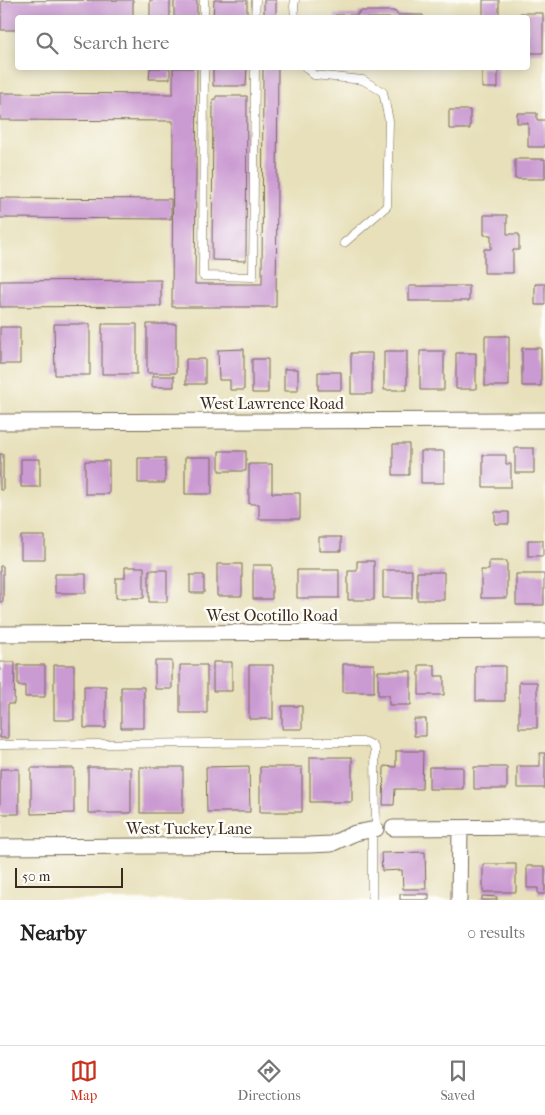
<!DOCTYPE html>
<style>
body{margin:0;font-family:"IM FELL French Canon",serif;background:#f2f2f2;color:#222}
.scale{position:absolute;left:15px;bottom:12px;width:108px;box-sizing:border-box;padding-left:5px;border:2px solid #3b2a1e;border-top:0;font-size:14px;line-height:18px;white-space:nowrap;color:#3b2a1e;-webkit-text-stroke:4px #fdfcf7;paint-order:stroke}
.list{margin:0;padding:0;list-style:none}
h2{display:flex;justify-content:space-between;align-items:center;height:65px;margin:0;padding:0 20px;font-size:21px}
h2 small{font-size:16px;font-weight:400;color:#767676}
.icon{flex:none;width:28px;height:28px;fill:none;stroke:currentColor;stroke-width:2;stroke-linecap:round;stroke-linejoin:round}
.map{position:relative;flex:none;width:545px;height:900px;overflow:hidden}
.search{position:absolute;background:#fff;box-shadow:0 2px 12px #0003;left:15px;right:15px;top:15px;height:55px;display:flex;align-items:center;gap:12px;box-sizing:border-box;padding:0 18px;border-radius:5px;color:#767676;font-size:19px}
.sheet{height:145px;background:#fff}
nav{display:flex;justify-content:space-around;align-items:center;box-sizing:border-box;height:70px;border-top:1px solid #e0e0e0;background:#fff;font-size:14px;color:#767676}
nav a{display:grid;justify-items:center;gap:2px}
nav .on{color:#c8321e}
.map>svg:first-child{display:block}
.building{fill:#ca9ad2}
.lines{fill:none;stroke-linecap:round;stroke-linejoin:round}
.service-casing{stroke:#776a55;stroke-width:9}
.minor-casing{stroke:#776a55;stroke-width:17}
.service{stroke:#fff;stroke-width:8}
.minor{stroke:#fff;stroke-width:15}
.labels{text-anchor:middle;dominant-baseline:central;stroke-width:5;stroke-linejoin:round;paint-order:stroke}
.street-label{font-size:16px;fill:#3b2a1e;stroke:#fdfcf7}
</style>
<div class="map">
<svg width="545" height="900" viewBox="0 0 545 900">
<rect width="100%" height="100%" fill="#fdfcf7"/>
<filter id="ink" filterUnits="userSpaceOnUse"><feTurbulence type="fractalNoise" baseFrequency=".02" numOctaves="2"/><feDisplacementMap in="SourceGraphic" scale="10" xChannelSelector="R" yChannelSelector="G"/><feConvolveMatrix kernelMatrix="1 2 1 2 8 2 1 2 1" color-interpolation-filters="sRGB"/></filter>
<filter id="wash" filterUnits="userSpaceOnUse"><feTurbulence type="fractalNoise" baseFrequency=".0096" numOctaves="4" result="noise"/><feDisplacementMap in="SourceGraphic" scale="20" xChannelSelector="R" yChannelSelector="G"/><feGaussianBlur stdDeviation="1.12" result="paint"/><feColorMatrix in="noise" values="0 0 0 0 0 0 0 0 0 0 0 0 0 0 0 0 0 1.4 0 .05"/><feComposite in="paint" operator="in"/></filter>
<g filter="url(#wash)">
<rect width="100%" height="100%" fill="#e7e0ba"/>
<g id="blocks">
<path class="building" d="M133 0V18H18V30H1V1Z
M150 0H170V18H150Z
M174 0H197V18H174Z
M214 0H247V18H213Z
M264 0H276V18H264Z
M483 0H499V18H483Z
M360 11H394V12H397V15H423V18H335V15H358V12H360Z
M520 13H543V53H528V18H520Z
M150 68H170V79H149Z
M173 68H197L195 284H262L263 68H278L276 307H172L173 121 0 120V93L173 94Z
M213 68H247L246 86H213Z
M482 68H498V88H482Z
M216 96H247L246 261 212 260 213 99H216Z
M449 110H470V129H449Z
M517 113H537V120H545V147H528V123H517Z
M515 159H545V179H515Z
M0 198 171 199V219L0 218Z
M484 215H507V234H519V250H513V273H484V249H491V235H484Z
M161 280V306L0 307V281Z
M535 284H545V305H535Z
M409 286H469V301H409Z
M54 324H90V375H55Z
M102 324H137V374H102Z
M147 324H176V373H147Z
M0 327H20V364H0Z
M485 336H509V386H485Z
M522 348H541V386H522Z
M244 349V390H230V380H219L218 350Z
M384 351H407V390H384Z
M420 351H444V390H420Z
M351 353H372V394H351Z
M456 353H476V389H456Z
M186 359H205V384H186Z
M252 359H268V393H252Z
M284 369H298V391H284Z
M318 372H341V390H318Z
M152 376H174V387H152Z
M393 444H409V475H393Z
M515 448H534V473H515Z
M219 451H246V471H219Z
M421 451H444V483H421Z
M0 454H3V490H0Z
M483 455H506V464H511V487H483Z
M185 457H212V494H185Z
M138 458H165V483H138Z
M21 459H40V487H21Z
M85 461H109V494H85Z
M249 464H272V493H300V519H259V504H249Z
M495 512H509V524H495Z
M21 536H45V559H21Z
M319 537H341V551H319Z
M528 540H543V556H528Z
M357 561H374V600H348V571H357Z
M489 561H507V598H481V570H489Z
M217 564H242V596H217Z
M253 565H272V599H253Z
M0 566H3V602H0Z
M125 567H144V598H116V578H125Z
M149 570H167V602H149Z
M297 570H339V598H297Z
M383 570H412V598H383Z
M417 572H444V600H417Z
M55 574H86V593H55Z
M516 574H544V605H516Z
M190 575H204V593H190Z
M155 661H172V689H155Z
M0 662H15L14 704H8V738H0Z
M213 662H232V691H213Z
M343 664H374V692H343Z
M18 665H45V697H25V686H18Z
M54 665H74V720H54Z
M180 665H207V713H180Z
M249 665H273V719H249Z
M419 665H435V676H444V695H419Z
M476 666H505V701H476Z
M378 671H411V705H389V695H378Z
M519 682H537V728H519Z
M84 686H106V728H84Z
M121 687H144V728H121Z
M282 706H302V729H282Z
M414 719H426V736H414Z
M396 751H423L422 789H395L394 805H383L384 766 396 767Z
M540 753H545V788H517V766H540Z
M310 757H352V802H310Z
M249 766 250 812H207L206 767Z
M88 767H131V813H88Z
M140 767H183V813H140Z
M260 767H302V812H260Z
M429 767H463V789H429Z
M474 767H507V789H474Z
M31 768H74V813L31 814Z
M0 769H19V814H0Z
M425 852 426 889H403L402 870 382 871 381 853Z
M483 864H516V892H483Z
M527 866H545V894H538V888H527Z
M400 894H429V900H400Z
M482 896 497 897V900H482Z"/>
</g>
</g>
<g filter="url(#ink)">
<use href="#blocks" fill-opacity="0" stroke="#776a55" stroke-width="1"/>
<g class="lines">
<g class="service-casing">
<path id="service" d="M204 18V0
M255 18 256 0
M295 18 294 6 295 0
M204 68 203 276 253 277 255 68
M306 68 314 75 363 80 383 92 389 121 387 206 344 243
M0 745 305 742H366L372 745 375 749 376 829
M372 900V830"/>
</g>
<g class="minor-casing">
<path id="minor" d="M0 422 545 420
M0 634 545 631
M393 828 545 827
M0 847 309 845 331 844 355 833 376 829
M459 900 460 828"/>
</g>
<use href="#service" class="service"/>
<use href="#minor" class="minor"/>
</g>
</g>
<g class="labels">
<g class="street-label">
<text x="272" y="403">West Lawrence Road</text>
<text x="272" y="615">West Ocotillo Road</text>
<text x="189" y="828">West Tuckey Lane</text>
</g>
</g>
</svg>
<div class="scale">50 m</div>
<div class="search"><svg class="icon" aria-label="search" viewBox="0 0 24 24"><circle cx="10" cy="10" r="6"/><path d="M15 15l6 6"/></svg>Search here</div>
</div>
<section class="sheet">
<h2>Nearby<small>0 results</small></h2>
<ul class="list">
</ul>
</section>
<nav>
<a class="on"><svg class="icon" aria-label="map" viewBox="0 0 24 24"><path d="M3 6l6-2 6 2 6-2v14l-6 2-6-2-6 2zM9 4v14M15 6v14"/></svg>Map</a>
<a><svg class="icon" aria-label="directions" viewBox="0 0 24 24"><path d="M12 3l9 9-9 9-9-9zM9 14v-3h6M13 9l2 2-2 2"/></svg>Directions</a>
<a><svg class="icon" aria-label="saved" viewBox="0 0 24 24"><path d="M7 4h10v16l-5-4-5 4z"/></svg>Saved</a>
</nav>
